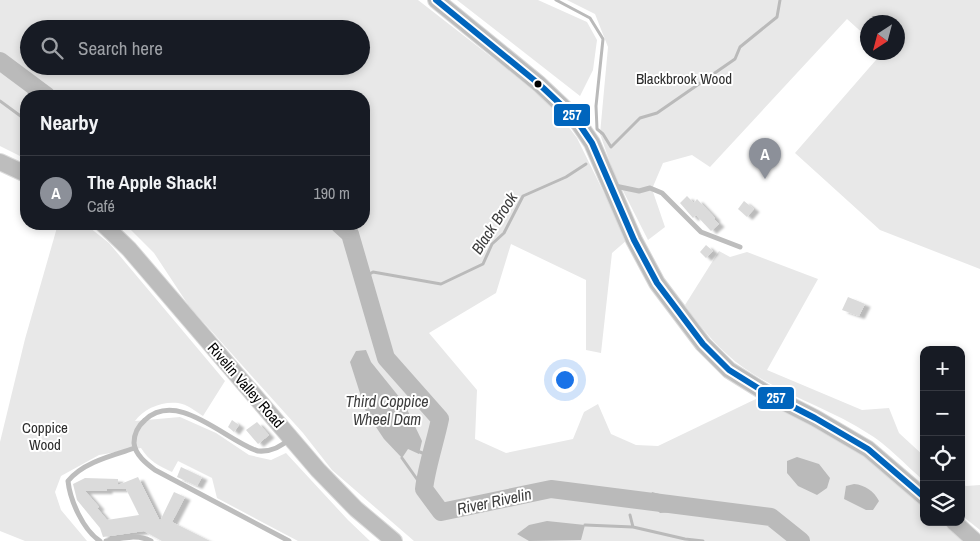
<!DOCTYPE html>
<meta charset="utf-8">
<style>
body{margin:0;font-family:"Archivo Narrow",sans-serif;background:#242831;color:#f1f3f6}
.controls{position:absolute;right:15px;bottom:15px;display:grid;overflow:hidden;border-radius:10px;box-shadow:0 2px 8px #0003}
.controls button{width:45px;height:45px;display:grid;place-items:center;padding:0;border:0;border-bottom:1px solid #363941;background:#171b24;color:#f1f3f6;font:25px sans-serif}
.compass{position:absolute;left:860px;top:15px;width:45px;height:45px;border-radius:50%;background:#171b24;box-shadow:0 2px 8px #0003;rotate:216deg}
.you{position:absolute;left:564px;top:379px;width:18px;height:18px;margin:-12px;border:4px solid #fff;border-radius:50%;background:#1a73e8;box-shadow:0 0 0 8px #1a73e833}
.badge{display:grid;place-items:center;width:32px;height:32px;border-radius:50%;background:#8c9099;color:#fff;font-size:16px;font-weight:700}
.pin{position:absolute;translate:-50% -41px;filter:drop-shadow(0 1px 2px #0008)}
.pin::after{content:'';position:absolute;top:26px;width:18px;height:15px;background:inherit;clip-path:polygon(0 0,100% 0,50% 100%)}
.list{margin:0;padding:0;list-style:none}
h2{display:flex;justify-content:space-between;align-items:center;height:65px;margin:0;padding:0 20px;font-size:21px}
h2 small{font-size:16px;font-weight:400;color:#9ea1a6}
.list li{display:grid;grid-template-columns:32px 1fr auto;gap:15px;align-items:center;box-sizing:border-box;height:75px;padding:0 20px;border-top:1px solid #363941}
.list b{display:block;font-size:19px;white-space:nowrap}
.list p{margin:0;font-size:16px;white-space:nowrap;color:#9ea1a6}
.list em{font-size:16px;font-style:normal;color:#9ea1a6}
.icon{flex:none;width:28px;height:28px;fill:none;stroke:currentColor;stroke-width:2;stroke-linecap:round;stroke-linejoin:round}
.map{position:relative;flex:none;width:980px;height:541px;overflow:hidden}
.search{position:absolute;background:#171b24;box-shadow:0 2px 8px #0003;left:20px;top:20px;width:350px;height:55px;display:flex;align-items:center;gap:12px;box-sizing:border-box;padding:0 18px;border-radius:28px;color:#9ea1a6;font-size:19px}
.panel{position:absolute;background:#171b24;box-shadow:0 2px 8px #0003;left:20px;top:90px;width:350px;height:140px;border-radius:20px}
.map>svg:first-child{display:block}
.green{fill:#e8e8e8;fill-rule:evenodd}
.water{fill:#bababa}
.lines{fill:none;stroke-linecap:round;stroke-linejoin:round}
.stream{stroke:#bababa;stroke-width:3}
.river{stroke:#bababa;stroke-width:18}
.building{fill:#dbdbdb;fill-rule:evenodd;filter:url(#shadow)}
.primary-casing{stroke:#dbdbdb;stroke-width:18}
.lane{stroke:#bdbdbd;stroke-width:5}
.primary{stroke:#bdbdbd;stroke-width:16}
.bus-1-casing{stroke:#fff;stroke-width:10}
.bus-1{stroke:#0065bd;stroke-width:6}
.bus-dot{fill:#000;stroke:#fff;stroke-width:2}
.labels{text-anchor:middle;dominant-baseline:central;stroke-width:4;stroke-linejoin:round;paint-order:stroke}
.park-label{font-size:15px;fill:#2c2c2c;stroke:#fff}
.street-label{font-size:15px;fill:#000;stroke:#fff}
.water-label{font-size:16px;font-style:italic;fill:#3d3d3d;stroke:#fff}
.line-badge{stroke:#fff;stroke-width:2}
.badge-label{font-size:14px;text-anchor:middle;font-weight:bold;fill:#fff}
</style>
<div class="map">
<svg width="980" height="541" viewBox="0 0 980 541">
<defs>
<filter id="shadow"><feDropShadow dx="5.5" dy="3" stdDeviation="1" flood-color="#0004"/></filter>
</defs>
<rect width="100%" height="100%" fill="#fff"/>
<path class="green" d="M0 0H418L508 70 554 108 577 138 627 240 612 253 601 353 586 350V280L511 244 496 293 429 333 477 390 475 439 506 453 573 439 584 412 598 404 611 434 636 445 658 446 760 397 861 453 924 507V522H941L963 541H414L332 470 303 433 189 306 154 253 125 224H364V96H26V159L0 146ZM29 29H361V66H29Z
M457 0H538L587 22 597 40 593 70 580 96Z
M567 0H980V269L880 230 795 153 882 53 898 52V22H868L867 37 847 19 710 167 692 155 663 163 652 189 665 227 648 240 613 171 600 134 608 47 595 14Z
M58 224H85L109 243 225 381 203 416C195 411 187 404 178 403 162 401 143 409 135 421L180 417 216 433 249 455 271 460 286 453 348 520 370 541H298L217 498 212 478 178 461 172 472C159 466 149 461 141 448L99 455 61 476 55 492 61 510 87 541H25L0 531V442L25 339Z
M719 251 730 257 747 252 818 279 767 370 862 410 889 408 899 433 924 456V481C908 467 886 444 869 434 829 408 783 395 744 368 720 351 702 329 685 305Z
M961 483 966 486 980 485V530L961 515Z"/>
<path class="water" d="M366 350 371 362 404 403 422 441 419 454 408 449 402 458 384 439 366 412 350 362 356 351Z
M797 457 819 464 830 478 827 488 817 495 798 486 787 473V461Z
M854 484C865 485 874 491 879 501L873 510H866L844 499 846 486Z
M652 492 674 498V512L660 513 648 501Z
M547 521 585 525 581 540 529 541 517 534 529 525Z"/>
<g class="lines">
<path class="stream" d="M556 0 590 18 603 39 596 106 597 129 603 134 611 147 640 118 657 113 735 59 740 47 777 17 780 0
M0 101 26 120
M363 278 373 272 441 284 483 264 492 244 504 233 523 196 566 177 586 164
M420 452 432 457
M402 458 424 489
M630 515 633 527 685 539 703 541
M585 525 633 527"/>
<path class="river" d="M0 61 47 96
M339 224 350 234 386 358 440 419C435 443 427 465 424 489L441 512 551 489 771 517 801 541"/>
</g>
<path class="building" d="M687 196 694 203 697 199 715 218 714 219 719 224 711 231 696 215 693 218 680 203Z
M744 201 754 209 747 217 738 209Z
M706 245 713 251 706 258 700 252Z
M848 297 865 304 859 316 842 310Z
M232 420 239 425 234 432 228 427Z
M257 422 269 435 258 444 246 430Z
M181 467 202 477 197 486 177 477Z
M138 477 160 521 174 492 185 497 172 522 210 541H162L144 531 103 537 100 528 77 500 73 484 85 478 118 479V485ZM107 489H126L139 515 107 520 97 508 99 507 85 491H107Z"/>
<g class="lines">
<g class="primary-casing">
<path id="primary" d="M436 0 539 84 575 118 592 143 634 240 657 283 703 344 729 370 766 393 815 418 868 449 924 497
M0 162 26 174
M103 224 129 249 318 470 356 509 394 541
M954 522 975 541"/>
</g>
<path class="lane" d="M615 186 639 191 650 188 662 193 701 232 740 247
M289 439C280 448 271 452 258 451 226 441 178 389 145 420 138 426 134 434 134 443 135 455 147 464 155 470L289 541
M100 541C83 530 70 500 68 481 83 462 114 455 135 448
M106 541C122 538 137 534 151 541"/>
<use href="#primary" class="primary"/>
<g class="bus-1-casing">
<path id="bus-1" d="M436 0 539 84 575 118 592 143 634 240 657 283 703 344 729 370 766 393 815 418 868 449 924 497"/>
</g>
<use href="#bus-1" class="bus-1"/>
</g>
<circle class="bus-dot" cx="538" cy="84" r="4.5"/>
<g class="labels">
<g class="park-label">
<text x="684" y="78">Blackbrook Wood</text>
<text x="45" y="427">Coppice<tspan x="45" dy="17">Wood</tspan></text>
</g>
<g class="street-label">
<text transform="translate(246 385) rotate(49)">Rivelin Valley Road</text>
</g>
<g class="water-label">
<text transform="translate(494 223) rotate(-57)">Black Brook</text>
<text x="387" y="401">Third Coppice<tspan x="387" dy="18">Wheel Dam</tspan></text>
<text transform="translate(494 501) rotate(-12)">River Rivelin</text>
</g>
</g>
<g class="line-badge">
<rect x="553" y="103" width="38" height="24" rx="5" fill="#0065bd"/>
<rect x="757" y="386" width="38" height="24" rx="5" fill="#0065bd"/>
</g>
<g class="badge-label">
<text x="572" y="120">257</text>
<text x="776" y="403">257</text>
</g>
</svg>
<div class="controls">
<button>+</button>
<button>−</button>
<button><svg class="icon" aria-label="locate" viewBox="0 0 24 24"><circle cx="12" cy="12" r="6"/><path d="M12 2v4M12 18v4M2 12h4M18 12h4"/></svg></button>
<button><svg class="icon" aria-label="layers" viewBox="0 0 24 24"><path d="M12 4l9 5-9 5-9-5zM3 14l9 5 9-5"/></svg></button>
</div>
<svg class="compass" viewBox="-18 -18 36 36"><path d="M0-13l5 13h-10z" fill="#e53935"/><path d="M0 13l5-13h-10z" fill="#9ea1a6"/></svg>
<div class="you"></div>
<div class="pin badge" style="left:765px;top:179px">A</div>
<div class="search"><svg class="icon" aria-label="search" viewBox="0 0 24 24"><circle cx="10" cy="10" r="6"/><path d="M15 15l6 6"/></svg>Search here</div>
<section class="panel">
<h2>Nearby<small></small></h2>
<ul class="list">
<li><span class="badge">A</span><div><b>The Apple Shack!</b><p>Café</p></div><em>190 m</em></li>
</ul>
</section>
</div>
